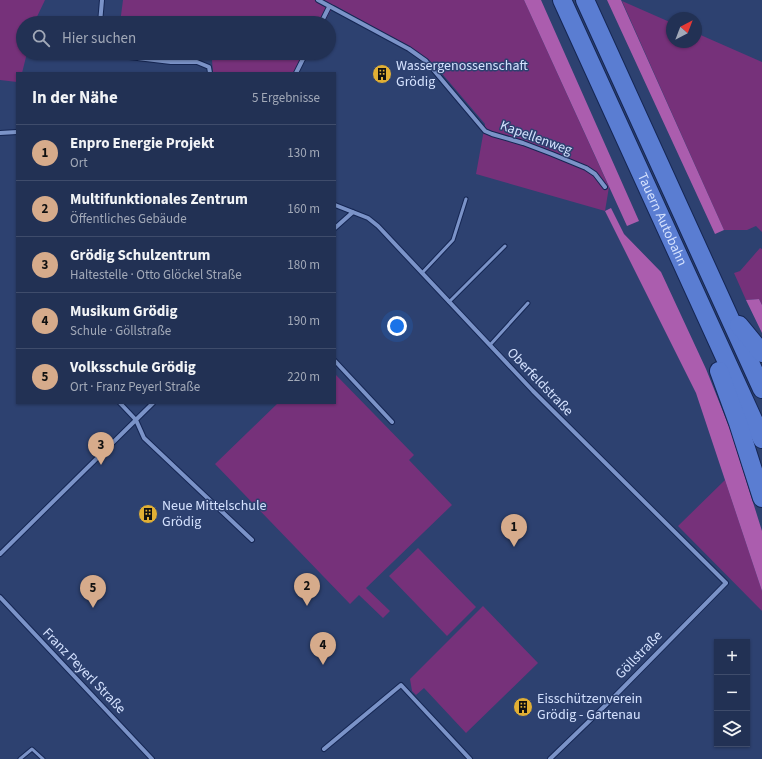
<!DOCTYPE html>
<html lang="de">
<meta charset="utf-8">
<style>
body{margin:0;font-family:"Source Sans 3",sans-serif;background:#2a395a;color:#f1f3f6}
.controls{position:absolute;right:12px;bottom:12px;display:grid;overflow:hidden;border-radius:0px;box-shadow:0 1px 3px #0004}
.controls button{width:36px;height:36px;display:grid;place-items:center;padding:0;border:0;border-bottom:1px solid #3f4c6b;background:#223154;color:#f1f3f6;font:20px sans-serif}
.compass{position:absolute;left:666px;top:12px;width:36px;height:36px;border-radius:50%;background:#223154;box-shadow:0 1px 3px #0004;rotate:42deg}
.you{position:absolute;left:397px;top:326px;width:14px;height:14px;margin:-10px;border:3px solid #fff;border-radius:50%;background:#1a73e8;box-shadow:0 0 0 6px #1a73e833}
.badge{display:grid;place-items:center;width:26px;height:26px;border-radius:50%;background:#d6ab8b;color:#111;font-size:13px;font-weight:700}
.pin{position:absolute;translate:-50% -33px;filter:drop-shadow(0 1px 2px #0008)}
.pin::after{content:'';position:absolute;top:21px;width:14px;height:12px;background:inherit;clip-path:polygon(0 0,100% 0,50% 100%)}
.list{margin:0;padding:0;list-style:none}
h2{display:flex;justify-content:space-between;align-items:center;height:52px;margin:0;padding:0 16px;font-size:17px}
h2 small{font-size:13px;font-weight:400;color:#a2a9b8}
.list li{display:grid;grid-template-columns:26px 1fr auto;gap:12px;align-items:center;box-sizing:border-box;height:56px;padding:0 16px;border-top:1px solid #3f4c6b}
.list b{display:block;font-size:15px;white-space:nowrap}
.list p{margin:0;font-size:13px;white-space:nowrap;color:#a2a9b8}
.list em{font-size:13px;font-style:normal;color:#a2a9b8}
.icon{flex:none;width:22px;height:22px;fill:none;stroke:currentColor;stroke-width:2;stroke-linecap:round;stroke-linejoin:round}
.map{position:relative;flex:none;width:762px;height:759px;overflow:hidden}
.search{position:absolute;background:#223154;box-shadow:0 1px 3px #0004;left:16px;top:16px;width:320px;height:44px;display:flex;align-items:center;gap:10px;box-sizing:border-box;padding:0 14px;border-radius:22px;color:#a2a9b8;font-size:15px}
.panel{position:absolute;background:#223154;box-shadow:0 1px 3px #0004;left:16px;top:72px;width:320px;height:332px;border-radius:0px}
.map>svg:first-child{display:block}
.green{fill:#76317a}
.forest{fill:#ab5dae}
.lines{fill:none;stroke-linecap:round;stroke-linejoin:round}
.service-casing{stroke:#152653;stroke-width:5}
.minor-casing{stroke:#152653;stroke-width:6}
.motorway-casing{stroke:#152653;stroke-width:20}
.service{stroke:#7b93c8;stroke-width:3}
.minor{stroke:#7b93c8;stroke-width:4}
.motorway{stroke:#5a7dd2;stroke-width:18}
.labels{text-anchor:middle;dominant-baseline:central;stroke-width:3;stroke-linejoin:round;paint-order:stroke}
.poi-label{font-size:14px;fill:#d4e1fe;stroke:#2d4170;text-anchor:start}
.street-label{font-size:14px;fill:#d4e1fe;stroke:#2d4170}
</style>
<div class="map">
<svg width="762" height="759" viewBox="0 0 762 759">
<rect width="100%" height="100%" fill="#2d4170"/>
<path class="green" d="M0 0H45L34 23H23V53H27L22 73H17V82L0 80Z
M123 0H524L609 187 605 211 476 174 485 124 433 63 408 46 334 5 324 23H120Z
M622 1 672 23V42H696V33L762 62V232L756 226 747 230H724Z
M165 53H308L298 73H213L212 60Z
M760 248 762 249V305L759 299 746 300 734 273 740 271Z
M335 374 414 455 409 460 452 505 366 588 390 611 383 618 359 595 350 604 215 464 278 403H335Z
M725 480 762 591V611L678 526Z
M418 548 476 607 447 636 389 576Z
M483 606 538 663 466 733 424 688 416 695 412 691 410 679Z"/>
<path class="forest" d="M524 0H541L639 221 627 226Z
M607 0H621L724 230 715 234Z
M611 208 624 234 661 272 706 369 730 429 762 531V591L696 393 605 211Z
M759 299 762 305V333L746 300Z"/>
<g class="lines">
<g class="service-casing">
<path id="service" d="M422 273 453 240 466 199
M449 302 505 246
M490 345 528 303
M20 759 32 749 43 759"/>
</g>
<g class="minor-casing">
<path id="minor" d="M318 0 409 49 426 61 485 131 492 134 523 143 552 154 586 168 595 174 605 187
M100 23 102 0
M321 23 329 7
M120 53 129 57 171 62H197L209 67 210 73
M296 73 306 53
M0 133 17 132
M335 205 368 218 378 226 533 391 726 583 612 699 550 759
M335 228 353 212
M335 361 392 422
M120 403 136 420 144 438 252 540
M0 554 153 403
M0 597 152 759
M324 749 401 685 470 759"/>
</g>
<g class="motorway-casing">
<g id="motorway">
<path id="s1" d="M562 0 762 439"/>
<path d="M585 0 762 389"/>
<path d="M739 325 762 353"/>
<path d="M719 371 738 423 762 498"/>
</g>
</g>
<use href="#service" class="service"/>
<use href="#minor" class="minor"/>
<use href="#motorway" class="motorway"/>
</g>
<defs>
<g id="building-disc" transform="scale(1)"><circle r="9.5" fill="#e1af34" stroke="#2d4170"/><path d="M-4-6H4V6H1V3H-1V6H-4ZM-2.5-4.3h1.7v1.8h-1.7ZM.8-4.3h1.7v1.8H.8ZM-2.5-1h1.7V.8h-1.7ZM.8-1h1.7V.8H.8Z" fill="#111"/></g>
</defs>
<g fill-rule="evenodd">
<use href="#building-disc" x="382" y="74"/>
<use href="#building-disc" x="148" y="514"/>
<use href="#building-disc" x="523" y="707"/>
</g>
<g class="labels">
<g class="poi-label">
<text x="396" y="66">Wassergenossenschaft<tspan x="396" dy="16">Grödig</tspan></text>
<text x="162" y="506">Neue Mittelschule<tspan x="162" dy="16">Grödig</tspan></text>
<text x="537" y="699">Eisschützenverein<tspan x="537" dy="16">Grödig - Gartenau</tspan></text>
</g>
<g class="street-label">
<text transform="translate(536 138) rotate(20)">Kapellenweg</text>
<text stroke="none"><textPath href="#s1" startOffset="241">Tauern Autobahn</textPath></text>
<text transform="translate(540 382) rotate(46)">Oberfeldstraße</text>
<text transform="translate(639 655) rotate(-46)">Göllstraße</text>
<text transform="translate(84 671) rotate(46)">Franz Peyerl Straße</text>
</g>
</g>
</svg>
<div class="controls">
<button>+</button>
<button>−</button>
<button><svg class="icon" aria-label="layers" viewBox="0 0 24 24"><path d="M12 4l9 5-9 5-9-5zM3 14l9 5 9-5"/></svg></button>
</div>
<svg class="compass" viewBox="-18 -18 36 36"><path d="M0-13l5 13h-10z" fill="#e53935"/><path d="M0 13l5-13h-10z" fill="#a2a9b8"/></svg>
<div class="you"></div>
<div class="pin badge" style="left:514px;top:547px">1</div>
<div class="pin badge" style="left:307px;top:606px">2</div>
<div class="pin badge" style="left:101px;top:465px">3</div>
<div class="pin badge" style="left:323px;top:665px">4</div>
<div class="pin badge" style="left:93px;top:608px">5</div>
<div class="search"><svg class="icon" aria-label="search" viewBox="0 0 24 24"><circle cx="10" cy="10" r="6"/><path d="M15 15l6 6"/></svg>Hier suchen</div>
<section class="panel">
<h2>In der Nähe<small>5 Ergebnisse</small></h2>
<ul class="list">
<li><span class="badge">1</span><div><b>Enpro Energie Projekt</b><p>Ort</p></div><em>130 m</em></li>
<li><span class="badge">2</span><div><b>Multifunktionales Zentrum</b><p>Öffentliches Gebäude</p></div><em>160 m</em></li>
<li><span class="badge">3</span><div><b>Grödig Schulzentrum</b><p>Haltestelle · Otto Glöckel Straße</p></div><em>180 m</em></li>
<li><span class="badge">4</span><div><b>Musikum Grödig</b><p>Schule · Göllstraße</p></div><em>190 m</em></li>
<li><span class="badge">5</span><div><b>Volksschule Grödig</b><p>Ort · Franz Peyerl Straße</p></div><em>220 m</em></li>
</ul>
</section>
</div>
